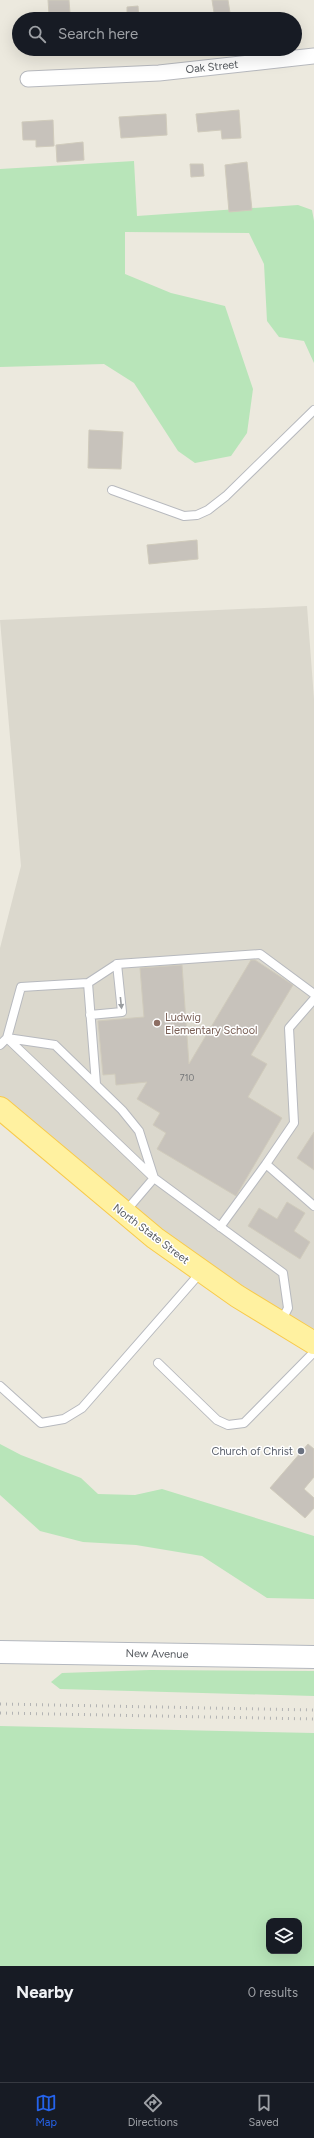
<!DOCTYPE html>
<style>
body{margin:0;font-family:Figtree,sans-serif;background:#242831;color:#f1f3f6}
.controls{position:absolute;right:12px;bottom:12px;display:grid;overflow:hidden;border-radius:8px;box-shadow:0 4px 16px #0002}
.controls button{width:36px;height:36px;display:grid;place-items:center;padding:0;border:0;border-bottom:1px solid #363941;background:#171b24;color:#f1f3f6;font:20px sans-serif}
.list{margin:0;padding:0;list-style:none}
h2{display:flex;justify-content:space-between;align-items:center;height:52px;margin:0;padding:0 16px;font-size:17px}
h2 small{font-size:13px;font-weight:400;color:#9ea1a6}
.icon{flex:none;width:22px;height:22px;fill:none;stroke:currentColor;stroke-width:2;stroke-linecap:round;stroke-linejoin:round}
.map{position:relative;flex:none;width:314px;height:1966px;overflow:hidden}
.search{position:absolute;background:#171b24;box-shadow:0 4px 16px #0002;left:12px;right:12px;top:12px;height:44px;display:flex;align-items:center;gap:10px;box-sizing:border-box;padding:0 14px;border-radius:22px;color:#9ea1a6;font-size:15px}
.sheet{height:116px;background:#171b24}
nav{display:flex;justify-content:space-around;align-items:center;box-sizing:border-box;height:56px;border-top:1px solid #363941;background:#171b24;font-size:11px;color:#9ea1a6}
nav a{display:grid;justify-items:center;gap:2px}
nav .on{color:#2563eb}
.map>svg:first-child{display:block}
.education{fill:#dbd8cd}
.green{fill:#b8e5b9;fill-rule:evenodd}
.building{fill:#c7c2bb;stroke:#d0cbbc}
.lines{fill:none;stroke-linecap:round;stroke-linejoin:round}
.service-casing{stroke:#b7b9be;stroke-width:10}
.minor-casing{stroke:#b7b9be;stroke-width:17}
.secondary-casing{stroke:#b4b8bf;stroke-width:24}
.primary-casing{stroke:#f8ca4b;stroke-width:24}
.service{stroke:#fff;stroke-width:8}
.minor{stroke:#fff;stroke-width:15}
.secondary{stroke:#fff;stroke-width:22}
.primary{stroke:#fff1a0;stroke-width:22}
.rail{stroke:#b2b3b3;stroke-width:3;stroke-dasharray:1 5;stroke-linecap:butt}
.oneway{fill:#9a9da0}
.education-dot{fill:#8d6e63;stroke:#fff;stroke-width:1.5}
.worship-dot{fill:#6b7280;stroke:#fff;stroke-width:1.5}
.labels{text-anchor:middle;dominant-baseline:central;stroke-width:3;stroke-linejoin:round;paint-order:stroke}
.number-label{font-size:9px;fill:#737577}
.street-label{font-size:11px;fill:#575b60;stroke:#fff}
.education-label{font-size:11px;fill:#785e54;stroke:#fff;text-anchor:start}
.worship-label{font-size:11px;fill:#5b616d;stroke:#fff;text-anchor:end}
</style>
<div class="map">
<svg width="314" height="1966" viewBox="0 0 314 1966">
<rect width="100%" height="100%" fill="#ece9de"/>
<path class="education" d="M307 606 314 699V1332L272 1308 150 1222 43 1137 0 1097V948L21 866 0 620Z"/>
<path class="green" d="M134 161 137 216 298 205 312 210 314 221V363L304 341 279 337 267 321 264 264 249 233 125 232V274L171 293 225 306 253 389 247 433 231 456 195 463 178 451 134 383 104 364 0 367V169Z
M0 1444 21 1455 81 1478 98 1494 135 1495 162 1489 314 1536V1599L267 1598 202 1556 136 1545 83 1542 40 1531 0 1495Z
M150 1670 314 1671V1696L60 1689 51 1682 62 1673Z
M0 1726 314 1733V1966H0ZM269 1921H299V1951H269Z"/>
<path class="building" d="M48 0H69L70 13 49 15Z
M212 0H228L231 19H215Z
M138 6 139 19H127V7Z
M239 110 241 138 222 139 221 130 198 132 196 114Z
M166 114 167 135 121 138 119 117Z
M53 120 54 146 36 147V140H23L22 122Z
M83 142 84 160 57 162 56 145Z
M247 162 252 210 229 212 225 165Z
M190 164H203L204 176 191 177Z
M89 430 123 432 121 469 88 468Z
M197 540 198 559 149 564 147 545Z
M251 960H255L293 985 251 1055 267 1064 248 1097 282 1118 236 1196 157 1149 166 1133 153 1125 160 1113 137 1099 147 1082 116 1085 115 1074 103 1075 98 1021 144 1017 140 968 182 965 189 1064Z
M314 1132V1170L297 1158Z
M287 1202 305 1213 294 1231 310 1242 300 1259 248 1226 259 1208 277 1219Z
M308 1444 314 1449V1477L304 1489 314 1498V1508L305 1518 270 1488Z"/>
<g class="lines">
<g class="service-casing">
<path id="service" d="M112 490 184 516 197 515 208 510 226 496 314 410
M88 983 117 964 260 954 314 994
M314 999 289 1028 294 1123 266 1164 314 1206
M90 1015 122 1012 117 964
M0 1045 7 1038 154 1178 125 1212
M96 1084 88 983 21 987 7 1038 55 1045 122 1110 139 1131 154 1178 283 1273 288 1308 281 1322
M220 1227 266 1164
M158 1363 217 1420 228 1425 244 1423 314 1352
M0 1386 41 1423 64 1419 82 1408 201 1272"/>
</g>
<g class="minor-casing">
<path id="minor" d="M28 79 159 73 314 56"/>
</g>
<g class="secondary-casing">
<path id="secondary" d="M0 1652 314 1657"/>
</g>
<g class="primary-casing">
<path id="primary" d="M0 1108 155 1238 237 1296 314 1343"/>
</g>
<use href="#service" class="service"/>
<use href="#minor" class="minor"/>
<use href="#secondary" class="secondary"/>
<use href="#primary" class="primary"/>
<path class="rail" d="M0 1704 314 1710
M0 1713 314 1719"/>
</g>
<defs><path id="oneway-solid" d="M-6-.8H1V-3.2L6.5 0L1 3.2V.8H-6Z"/></defs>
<use class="oneway" href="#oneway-solid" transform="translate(121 1003) rotate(84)"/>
<circle class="education-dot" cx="157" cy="1023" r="4"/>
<circle class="worship-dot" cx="301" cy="1451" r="4"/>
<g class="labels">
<g class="number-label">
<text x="187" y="1077">710</text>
</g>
<g class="street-label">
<text transform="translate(212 67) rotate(-6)">Oak Street</text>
<text transform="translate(151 1234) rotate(37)">North State Street</text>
<text transform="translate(157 1654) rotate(1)">New Avenue</text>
</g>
<g class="education-label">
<text x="165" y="1017">Ludwig<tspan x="165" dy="13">Elementary School</tspan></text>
</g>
<g class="worship-label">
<text x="293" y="1451">Church of Christ</text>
</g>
</g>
</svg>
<div class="controls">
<button><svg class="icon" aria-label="layers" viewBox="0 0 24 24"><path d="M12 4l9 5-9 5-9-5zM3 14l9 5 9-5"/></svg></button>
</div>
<div class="search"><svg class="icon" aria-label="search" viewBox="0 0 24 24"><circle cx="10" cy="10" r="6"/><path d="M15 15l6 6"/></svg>Search here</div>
</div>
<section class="sheet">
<h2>Nearby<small>0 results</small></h2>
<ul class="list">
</ul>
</section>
<nav>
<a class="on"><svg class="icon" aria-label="map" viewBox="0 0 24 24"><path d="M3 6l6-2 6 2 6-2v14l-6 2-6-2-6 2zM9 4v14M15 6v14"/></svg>Map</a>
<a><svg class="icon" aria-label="directions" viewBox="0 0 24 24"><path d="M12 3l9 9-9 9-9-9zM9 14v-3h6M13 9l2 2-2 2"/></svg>Directions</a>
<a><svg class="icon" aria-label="saved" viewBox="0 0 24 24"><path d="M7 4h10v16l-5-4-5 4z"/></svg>Saved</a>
</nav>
